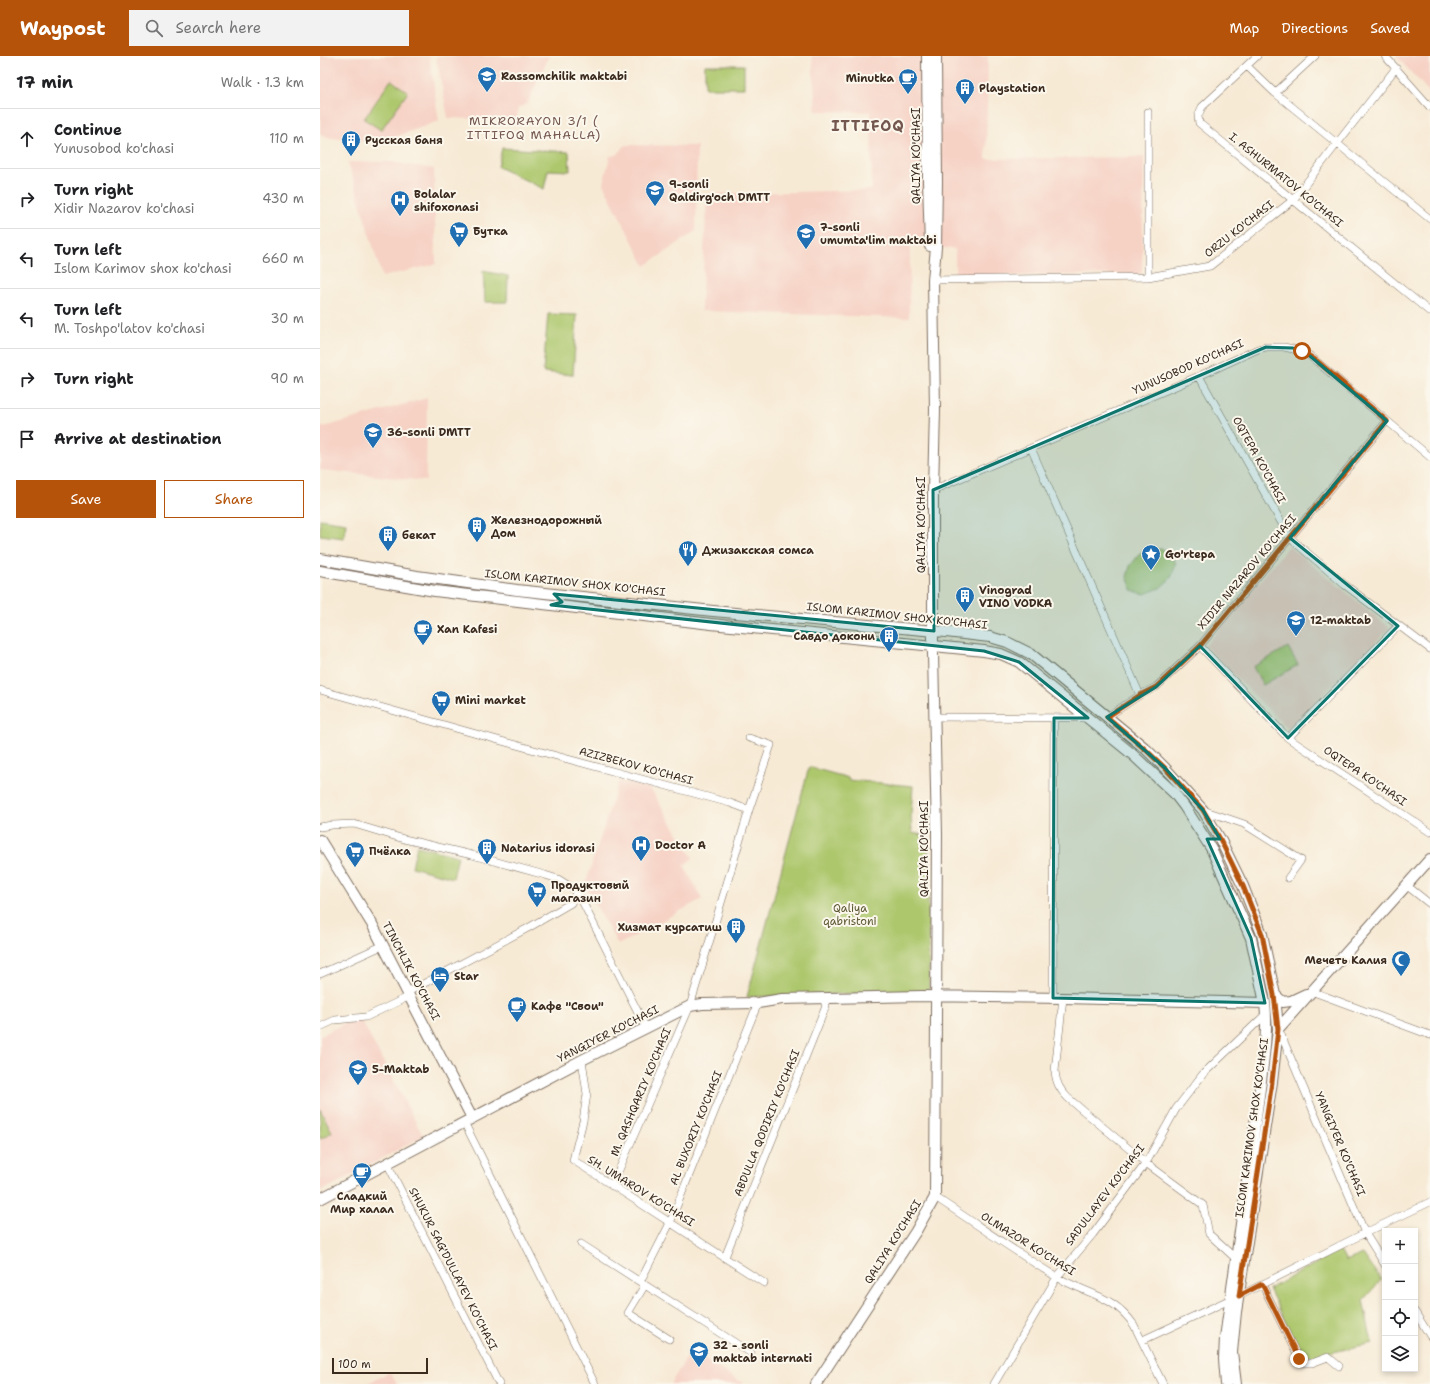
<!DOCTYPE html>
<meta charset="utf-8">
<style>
body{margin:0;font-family:"Shantell Sans",sans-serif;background:#f2f2f2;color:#202124}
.controls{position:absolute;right:12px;bottom:12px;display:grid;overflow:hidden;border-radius:0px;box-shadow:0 2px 6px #0003}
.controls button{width:36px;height:36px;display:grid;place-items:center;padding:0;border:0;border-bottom:1px solid #e0e0e0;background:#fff;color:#202124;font:20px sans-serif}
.scale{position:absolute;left:12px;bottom:10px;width:96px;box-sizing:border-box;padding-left:4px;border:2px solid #3b2a1e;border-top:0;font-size:11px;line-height:14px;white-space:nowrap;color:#3b2a1e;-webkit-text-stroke:3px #fbf7ec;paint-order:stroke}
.stop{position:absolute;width:12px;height:12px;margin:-9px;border:3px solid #b45309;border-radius:50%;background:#fff}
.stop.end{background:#b45309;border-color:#fff;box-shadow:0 1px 4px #0008}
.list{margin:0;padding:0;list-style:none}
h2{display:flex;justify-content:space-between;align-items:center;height:52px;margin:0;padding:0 16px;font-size:17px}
h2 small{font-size:13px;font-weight:400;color:#757577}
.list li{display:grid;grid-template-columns:26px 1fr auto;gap:12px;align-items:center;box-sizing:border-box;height:60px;padding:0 16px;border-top:1px solid #e0e0e0}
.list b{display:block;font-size:15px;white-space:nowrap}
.list p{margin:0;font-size:13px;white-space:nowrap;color:#757577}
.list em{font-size:13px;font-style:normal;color:#757577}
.actions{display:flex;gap:8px;padding:12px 16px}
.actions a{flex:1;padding:9px 0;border:1px solid #b45309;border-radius:0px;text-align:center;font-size:14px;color:#b45309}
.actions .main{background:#b45309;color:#fff}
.icon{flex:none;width:22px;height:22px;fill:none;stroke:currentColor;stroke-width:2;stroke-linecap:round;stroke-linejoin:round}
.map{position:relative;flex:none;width:1110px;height:1328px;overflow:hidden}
header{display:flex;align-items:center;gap:24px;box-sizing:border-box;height:56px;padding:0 20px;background:#b45309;color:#fff}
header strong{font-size:19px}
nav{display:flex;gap:22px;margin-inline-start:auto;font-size:14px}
.search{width:280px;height:36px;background:#f2f2f2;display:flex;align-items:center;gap:10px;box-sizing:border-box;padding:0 14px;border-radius:0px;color:#757577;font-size:15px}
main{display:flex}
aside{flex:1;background:#fff}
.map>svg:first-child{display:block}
.built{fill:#f6d2c5}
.green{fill:#adc76d;stroke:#747846}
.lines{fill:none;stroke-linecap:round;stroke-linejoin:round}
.street-casing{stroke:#7d6d5e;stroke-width:8}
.secondary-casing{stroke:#7d6d5e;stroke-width:12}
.street{stroke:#fff;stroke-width:7}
.secondary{stroke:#fff;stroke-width:10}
.route{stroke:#b45309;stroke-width:5}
.marked{fill:#0f766e;fill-opacity:0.2;stroke:#0f766e;stroke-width:3;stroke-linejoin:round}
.labels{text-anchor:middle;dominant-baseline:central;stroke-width:4;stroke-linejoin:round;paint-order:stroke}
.poi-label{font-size:11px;font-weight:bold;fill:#3b2a1e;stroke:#fbf7ec;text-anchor:start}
.street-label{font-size:11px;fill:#3b2a1e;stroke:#fbf7ec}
.park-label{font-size:11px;fill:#5d5936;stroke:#fbf7ec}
.neighbourhood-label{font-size:12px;letter-spacing:1px;fill:#73564d;stroke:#fbf7ec}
.district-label{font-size:15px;font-weight:bold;letter-spacing:1px;fill:#73564d;stroke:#fbf7ec}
</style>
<header>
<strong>Waypost</strong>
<div class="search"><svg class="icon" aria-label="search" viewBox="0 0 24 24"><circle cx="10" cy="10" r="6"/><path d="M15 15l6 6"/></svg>Search here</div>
<nav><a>Map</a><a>Directions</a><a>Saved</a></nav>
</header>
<main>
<aside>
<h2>17 min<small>Walk · 1.3 km</small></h2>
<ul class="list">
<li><svg class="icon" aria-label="ahead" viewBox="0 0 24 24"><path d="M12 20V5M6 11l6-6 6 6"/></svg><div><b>Continue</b><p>Yunusobod ko'chasi</p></div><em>110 m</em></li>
<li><svg class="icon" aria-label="right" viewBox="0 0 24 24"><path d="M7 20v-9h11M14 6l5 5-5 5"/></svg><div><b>Turn right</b><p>Xidir Nazarov ko'chasi</p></div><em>430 m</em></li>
<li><svg class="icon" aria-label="left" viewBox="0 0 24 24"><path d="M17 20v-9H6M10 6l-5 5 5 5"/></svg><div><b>Turn left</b><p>Islom Karimov shox ko'chasi</p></div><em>660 m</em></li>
<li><svg class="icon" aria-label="left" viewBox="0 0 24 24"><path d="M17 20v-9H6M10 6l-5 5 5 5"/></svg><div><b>Turn left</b><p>M. Toshpo'latov ko'chasi</p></div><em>30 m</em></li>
<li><svg class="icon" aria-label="right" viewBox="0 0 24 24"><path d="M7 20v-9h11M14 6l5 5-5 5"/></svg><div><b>Turn right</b></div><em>90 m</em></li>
<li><svg class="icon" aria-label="arrive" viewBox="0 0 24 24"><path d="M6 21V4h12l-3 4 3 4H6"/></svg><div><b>Arrive at destination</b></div></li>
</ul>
<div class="actions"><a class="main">Save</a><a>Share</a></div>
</aside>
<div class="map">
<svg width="1110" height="1328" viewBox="0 0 1110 1328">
<rect width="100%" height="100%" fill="#fbf7ec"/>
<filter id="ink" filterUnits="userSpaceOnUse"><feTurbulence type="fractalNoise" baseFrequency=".025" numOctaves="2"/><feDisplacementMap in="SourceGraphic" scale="8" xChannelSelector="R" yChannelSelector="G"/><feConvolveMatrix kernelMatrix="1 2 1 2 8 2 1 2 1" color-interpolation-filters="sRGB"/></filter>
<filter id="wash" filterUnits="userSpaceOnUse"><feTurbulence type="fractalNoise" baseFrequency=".012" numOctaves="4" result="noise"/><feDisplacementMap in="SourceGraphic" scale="16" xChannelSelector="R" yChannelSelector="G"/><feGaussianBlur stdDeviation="0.9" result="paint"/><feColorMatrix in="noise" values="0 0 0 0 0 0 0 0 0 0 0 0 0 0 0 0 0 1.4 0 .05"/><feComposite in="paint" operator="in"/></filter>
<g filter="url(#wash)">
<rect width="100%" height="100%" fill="#f7ead5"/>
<path class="built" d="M0 0H109L119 65 58 87 5 81 0 78Z
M116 0H229L207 48 198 52 197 62H193L191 64 128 62Z
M492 0H668L666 103 824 101 822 218 635 220V193L590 189 589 262 381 255 387 138 552 134 551 56 496 55Z
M1076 0H1110V37Z
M305 89 377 90 376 175 325 210 283 128 290 100 298 98Z
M28 106H70L114 113 116 208 62 221Z
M107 342 106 425 0 414V372Z
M969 490 1070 572 968 673 885 590Z
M299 725 330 732 373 802 364 809 382 843 298 889 265 829Z
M39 960 103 1080 2 1135 0 1131V980Z
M371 1295 424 1328H350Z
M70 1316 77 1328H46Z"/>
<path class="green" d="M385 9H424V32H385Z
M71 24 88 36 61 74 44 63Z
M182 92 249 96 250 115 228 114 224 133 178 111Z
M163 215 188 220 187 246H165Z
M228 258 257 259 253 319 223 316Z
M0 463 26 467 24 482 0 479Z
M842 493 852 498 856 508 851 522 840 532 825 538 813 535 807 521 810 510 822 495Z
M968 591 978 609 943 629 933 611Z
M489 711 529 722 528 724 593 730 591 759 592 777 608 780 609 935 427 941Z
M97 790 138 800 133 822 92 811Z
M0 1053 12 1076 0 1083Z
M1020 1194 1026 1205 1043 1198 1061 1224 1043 1244 1052 1287 984 1303 949 1233Z"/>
</g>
<g filter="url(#ink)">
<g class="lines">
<g class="street-casing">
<path id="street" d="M937 0 882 51 878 60 879 67 1110 256
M1065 0 1110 51
M927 10 955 37 1110 163
M955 37 995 0
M828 56V221
M613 224 828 221 890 210 973 144 1076 12
M879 320 970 482 1025 529 1110 593
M711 392 820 639
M613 434 879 320 938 293 946 291H964L982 295 990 300 1110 401
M880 590 968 682 1110 776
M0 634 185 686 410 747 429 754 370 950 292 1130
M615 661 768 662
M787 661 820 639 836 631 880 590 1067 365
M429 682 451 689 429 754
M968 682 1078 570
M883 754 924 768 981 804 968 822
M0 771 12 769 34 768 84 783 152 799 225 819 238 823 257 835
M1086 829 1110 848
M0 918 64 889
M991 935 1110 979
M88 936 208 872 251 847 257 835 326 972
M733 942 734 662
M743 942 735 1015C736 1027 740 1034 748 1042L826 1107 883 1149 889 1178 915 1202
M0 971 15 964 46 961 90 940
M959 974 1045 1177 1065 1209
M262 1004 267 1038 263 1065 253 1104 444 1227
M144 1066 275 1328
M67 1107 179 1328
M615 1141C655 1167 694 1195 735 1220 765 1238 793 1238 814 1269L843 1328
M261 1188 431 1297
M405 1201 506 950 503 942
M320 1226 350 1167 438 947
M942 1228 979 1303 984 1307H992L1008 1301 1019 1310
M325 1229 308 1257 349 1283
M919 1240 1045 1177 1110 1146
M1095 1256 1110 1280
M823 1284 909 1244
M674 1328 737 1221 773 1178 826 1107 856 1053 883 1018 946 958"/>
</g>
<g class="secondary-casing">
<path id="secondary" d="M607 0 608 125 610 190
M0 503 97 520 197 534 393 555 626 576 670 581 687 586 711 598 826 693 845 712 883 754 900 783 923 830 942 878 955 939 958 973 952 1026 916 1256 912 1296 916 1328
M0 515 115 535 198 545 391 568 664 595 681 598 699 606 812 698 854 737 864 750 891 792 931 882 945 947C948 973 944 999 941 1025L905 1282 904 1303 906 1328
M0 784 52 868 152 1062
M955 939 963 946 971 945 986 938
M958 973 1110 803
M0 1143 262 1004 370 950 382 948 438 947 462 943 602 940 743 942 945 947
M496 1328 596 1175 615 1141 617 778 613 598V434L615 354 613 224 616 191 617 126 616 0"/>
</g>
<use href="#street" class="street"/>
<use href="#secondary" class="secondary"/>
</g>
</g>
<g class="lines" filter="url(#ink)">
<path class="route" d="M979 1303 942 1228 919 1240 952 1026 958 973 954 939 942 878 923 830 900 783 883 754 845 712 826 694 787 661 820 639 836 631 880 590 1067 365 997 305 982 295"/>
</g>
<path class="marked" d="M946 291 973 292 990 300 1067 365 970 482 1078 570 968 682 880 590 836 631 787 661 845 712 883 754 900 783H887L931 882 945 947 733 942 734 662H768L699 606 664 595 231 549 242 546 234 538 614 575 613 434Z"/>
<defs>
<g id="university-pin" transform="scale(1)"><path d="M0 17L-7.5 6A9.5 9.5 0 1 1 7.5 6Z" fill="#1f6fb2" stroke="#fbf7ec"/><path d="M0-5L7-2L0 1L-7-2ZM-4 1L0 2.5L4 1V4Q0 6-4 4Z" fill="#fff"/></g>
<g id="cafe-pin" transform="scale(1)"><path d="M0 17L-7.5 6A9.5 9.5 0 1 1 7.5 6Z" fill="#1f6fb2" stroke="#fbf7ec"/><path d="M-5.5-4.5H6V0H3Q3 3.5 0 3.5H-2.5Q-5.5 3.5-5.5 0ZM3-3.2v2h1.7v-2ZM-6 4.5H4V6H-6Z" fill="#fff"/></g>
<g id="building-pin" transform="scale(1)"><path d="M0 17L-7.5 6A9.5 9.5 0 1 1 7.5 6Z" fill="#1f6fb2" stroke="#fbf7ec"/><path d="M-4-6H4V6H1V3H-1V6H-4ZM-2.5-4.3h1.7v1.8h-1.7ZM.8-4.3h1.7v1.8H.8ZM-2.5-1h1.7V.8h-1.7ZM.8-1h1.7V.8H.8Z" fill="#fff"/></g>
<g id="school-pin" transform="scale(1)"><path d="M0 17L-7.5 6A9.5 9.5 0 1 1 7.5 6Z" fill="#1f6fb2" stroke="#fbf7ec"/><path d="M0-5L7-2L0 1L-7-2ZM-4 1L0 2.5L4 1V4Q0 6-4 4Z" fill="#fff"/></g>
<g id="hospital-pin" transform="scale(1)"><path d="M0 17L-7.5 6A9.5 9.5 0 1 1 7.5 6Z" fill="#1f6fb2" stroke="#fbf7ec"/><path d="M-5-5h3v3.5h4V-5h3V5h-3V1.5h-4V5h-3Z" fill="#fff"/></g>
<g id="supermarket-pin" transform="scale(1)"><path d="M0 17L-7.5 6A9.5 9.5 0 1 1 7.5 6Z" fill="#1f6fb2" stroke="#fbf7ec"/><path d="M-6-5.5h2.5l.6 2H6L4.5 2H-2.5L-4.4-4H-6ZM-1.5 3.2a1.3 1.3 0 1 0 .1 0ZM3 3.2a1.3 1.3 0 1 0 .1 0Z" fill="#fff"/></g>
<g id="restaurant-pin" transform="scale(1)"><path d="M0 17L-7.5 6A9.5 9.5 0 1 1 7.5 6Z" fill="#1f6fb2" stroke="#fbf7ec"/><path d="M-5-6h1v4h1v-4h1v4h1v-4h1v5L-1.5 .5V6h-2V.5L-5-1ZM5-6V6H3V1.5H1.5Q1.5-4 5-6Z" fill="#fff"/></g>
<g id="sight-pin" transform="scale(1)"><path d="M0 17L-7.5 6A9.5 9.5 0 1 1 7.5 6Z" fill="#1f6fb2" stroke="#fbf7ec"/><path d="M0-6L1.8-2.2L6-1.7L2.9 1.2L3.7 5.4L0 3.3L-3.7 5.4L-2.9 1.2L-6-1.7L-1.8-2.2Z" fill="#fff"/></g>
<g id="mosque-pin" transform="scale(1)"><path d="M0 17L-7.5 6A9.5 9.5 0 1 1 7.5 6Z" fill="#1f6fb2" stroke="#fbf7ec"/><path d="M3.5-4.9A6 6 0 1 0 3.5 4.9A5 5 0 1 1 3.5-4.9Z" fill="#fff"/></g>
<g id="hotel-pin" transform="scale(1)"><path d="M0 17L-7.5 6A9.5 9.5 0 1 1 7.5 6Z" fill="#1f6fb2" stroke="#fbf7ec"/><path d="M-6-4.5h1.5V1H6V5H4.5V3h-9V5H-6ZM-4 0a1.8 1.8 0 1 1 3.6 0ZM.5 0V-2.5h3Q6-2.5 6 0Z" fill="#fff"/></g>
</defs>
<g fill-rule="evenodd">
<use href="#university-pin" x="167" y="20"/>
<use href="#cafe-pin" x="588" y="22"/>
<use href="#building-pin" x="645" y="32"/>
<use href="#building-pin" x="31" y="84"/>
<use href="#school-pin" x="335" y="134"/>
<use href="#hospital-pin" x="80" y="144"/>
<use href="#supermarket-pin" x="139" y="175"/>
<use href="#school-pin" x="486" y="177"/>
<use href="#school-pin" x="53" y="376"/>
<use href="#building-pin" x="157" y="470"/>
<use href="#building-pin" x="68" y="479"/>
<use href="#restaurant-pin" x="368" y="494"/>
<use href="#sight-pin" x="831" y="498"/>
<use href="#building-pin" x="645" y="540"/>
<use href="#school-pin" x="976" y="564"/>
<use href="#cafe-pin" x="103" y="573"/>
<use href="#building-pin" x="569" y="580"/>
<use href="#supermarket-pin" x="121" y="644"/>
<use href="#hospital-pin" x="321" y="789"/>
<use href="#building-pin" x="167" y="792"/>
<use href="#supermarket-pin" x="35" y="795"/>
<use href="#supermarket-pin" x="217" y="835"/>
<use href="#building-pin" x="416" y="871"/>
<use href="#mosque-pin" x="1081" y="904"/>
<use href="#hotel-pin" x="120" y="920"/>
<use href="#cafe-pin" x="197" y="950"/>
<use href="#school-pin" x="38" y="1013"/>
<use href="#cafe-pin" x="42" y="1116"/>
<use href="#school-pin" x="379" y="1295"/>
</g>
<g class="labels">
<g class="poi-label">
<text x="181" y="20">Rassomchilik maktabi</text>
<text x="574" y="22" text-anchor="end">Minutka</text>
<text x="659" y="32">Playstation</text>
<text x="45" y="84">Русская баня</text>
<text x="349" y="128">9-sonli<tspan x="349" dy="13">Qaldirg'och DMTT</tspan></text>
<text x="94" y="138">Bolalar<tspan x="94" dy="13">shifoxonasi</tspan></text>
<text x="500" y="171">7-sonli<tspan x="500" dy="13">umumta'lim maktabi</tspan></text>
<text x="153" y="175">Бутка</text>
<text x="67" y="376">36-sonli DMTT</text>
<text x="171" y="464">Железнодорожный<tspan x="171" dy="13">Дом</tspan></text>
<text x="82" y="479">бекат</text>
<text x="382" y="494">Джизакская сомса</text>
<text x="845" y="498">Go'rtepa</text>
<text x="659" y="534">Vinograd<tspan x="659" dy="13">VINO VODKA</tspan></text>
<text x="990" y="564">12-maktab</text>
<text x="117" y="573">Xan Kafesi</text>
<text x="555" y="580" text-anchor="end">Савдо докони</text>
<text x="135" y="644">Mini market</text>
<text x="335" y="789">Doctor A</text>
<text x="181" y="792">Natarius idorasi</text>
<text x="49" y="795">Пчёлка</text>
<text x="231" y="829">Продуктовый<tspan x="231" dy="13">магазин</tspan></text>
<text x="402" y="871" text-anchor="end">Хизмат курсатиш</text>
<text x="1067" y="904" text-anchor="end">Мечеть Калия</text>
<text x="134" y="920">Star</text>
<text x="211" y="950">Кафе "Свои"</text>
<text x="52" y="1013">5-Maktab</text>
<text x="42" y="1140" text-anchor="middle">Сладкий<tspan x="42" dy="13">Мир халал</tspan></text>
<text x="393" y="1289">32 - sonli<tspan x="393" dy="13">maktab internati</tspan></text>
</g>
<g class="street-label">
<text transform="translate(596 100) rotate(-90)">QALIYA KO'CHASI</text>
<text transform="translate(966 124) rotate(39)">I. ASHURMATOV KO'CHASI</text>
<text transform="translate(919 173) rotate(-38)">ORZU KO'CHASI</text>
<text transform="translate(868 311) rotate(-24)">YUNUSOBOD KO'CHASI</text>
<text transform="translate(939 404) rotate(61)">OQTEPA KO'CHASI</text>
<text transform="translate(601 469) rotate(-90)">QALIYA KO'CHASI</text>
<text transform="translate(927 516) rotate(-50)">XIDIR NAZAROV KO'CHASI</text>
<text transform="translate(255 527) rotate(6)">ISLOM KARIMOV SHOX KO'CHASI</text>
<text transform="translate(577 560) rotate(6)">ISLOM KARIMOV SHOX KO'CHASI</text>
<text transform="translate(316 710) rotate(15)">AZIZBEKOV KO'CHASI</text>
<text transform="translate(1045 720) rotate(34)">OQTEPA KO'CHASI</text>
<text transform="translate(604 793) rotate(-90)">QALIYA KO'CHASI</text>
<text transform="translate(91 915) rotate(62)">TINCHLIK KO'CHASI</text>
<text transform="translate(288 978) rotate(-27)">YANGIYER KO'CHASI</text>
<text transform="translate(321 1036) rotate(-67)">M. QASHQARIY KO'CHASI</text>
<text transform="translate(447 1067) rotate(-68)">ABDULLA QODIRIY KO'CHASI</text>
<text transform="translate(376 1072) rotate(-68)">AL BUXORIY KO'CHASI</text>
<text transform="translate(932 1072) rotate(-82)">ISLOM KARIMOV SHOX KO'CHASI</text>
<text transform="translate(1020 1088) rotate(67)">YANGIYER KO'CHASI</text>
<text transform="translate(321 1135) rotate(32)">SH. UMAROV KO'CHASI</text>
<text transform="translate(785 1139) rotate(-53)">SADULLAYEV KO'CHASI</text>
<text transform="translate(573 1186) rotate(-58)">QALIYA KO'CHASI</text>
<text transform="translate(708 1188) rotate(32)">OLMAZOR KO'CHASI</text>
<text transform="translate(133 1213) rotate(63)">SHUKUR SAG'DULLAYEV KO'CHASI</text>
</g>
<g class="park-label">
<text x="530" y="852">Qaliya<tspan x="530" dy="13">qabristoni</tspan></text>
</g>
<g class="neighbourhood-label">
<text x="214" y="65">MIKRORAYON 3/1 (<tspan x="214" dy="14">ITTIFOQ MAHALLA)</tspan></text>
</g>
<g class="district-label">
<text x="548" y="70">ITTIFOQ</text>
</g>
</g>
</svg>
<div class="controls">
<button>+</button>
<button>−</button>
<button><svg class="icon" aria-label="locate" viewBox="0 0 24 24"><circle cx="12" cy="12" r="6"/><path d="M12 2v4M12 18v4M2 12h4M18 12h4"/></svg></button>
<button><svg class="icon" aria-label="layers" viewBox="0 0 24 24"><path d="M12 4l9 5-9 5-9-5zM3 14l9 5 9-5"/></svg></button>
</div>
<div class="scale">100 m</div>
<div class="stop" style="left:982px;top:295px"></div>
<div class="stop end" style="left:979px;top:1303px"></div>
</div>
</main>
